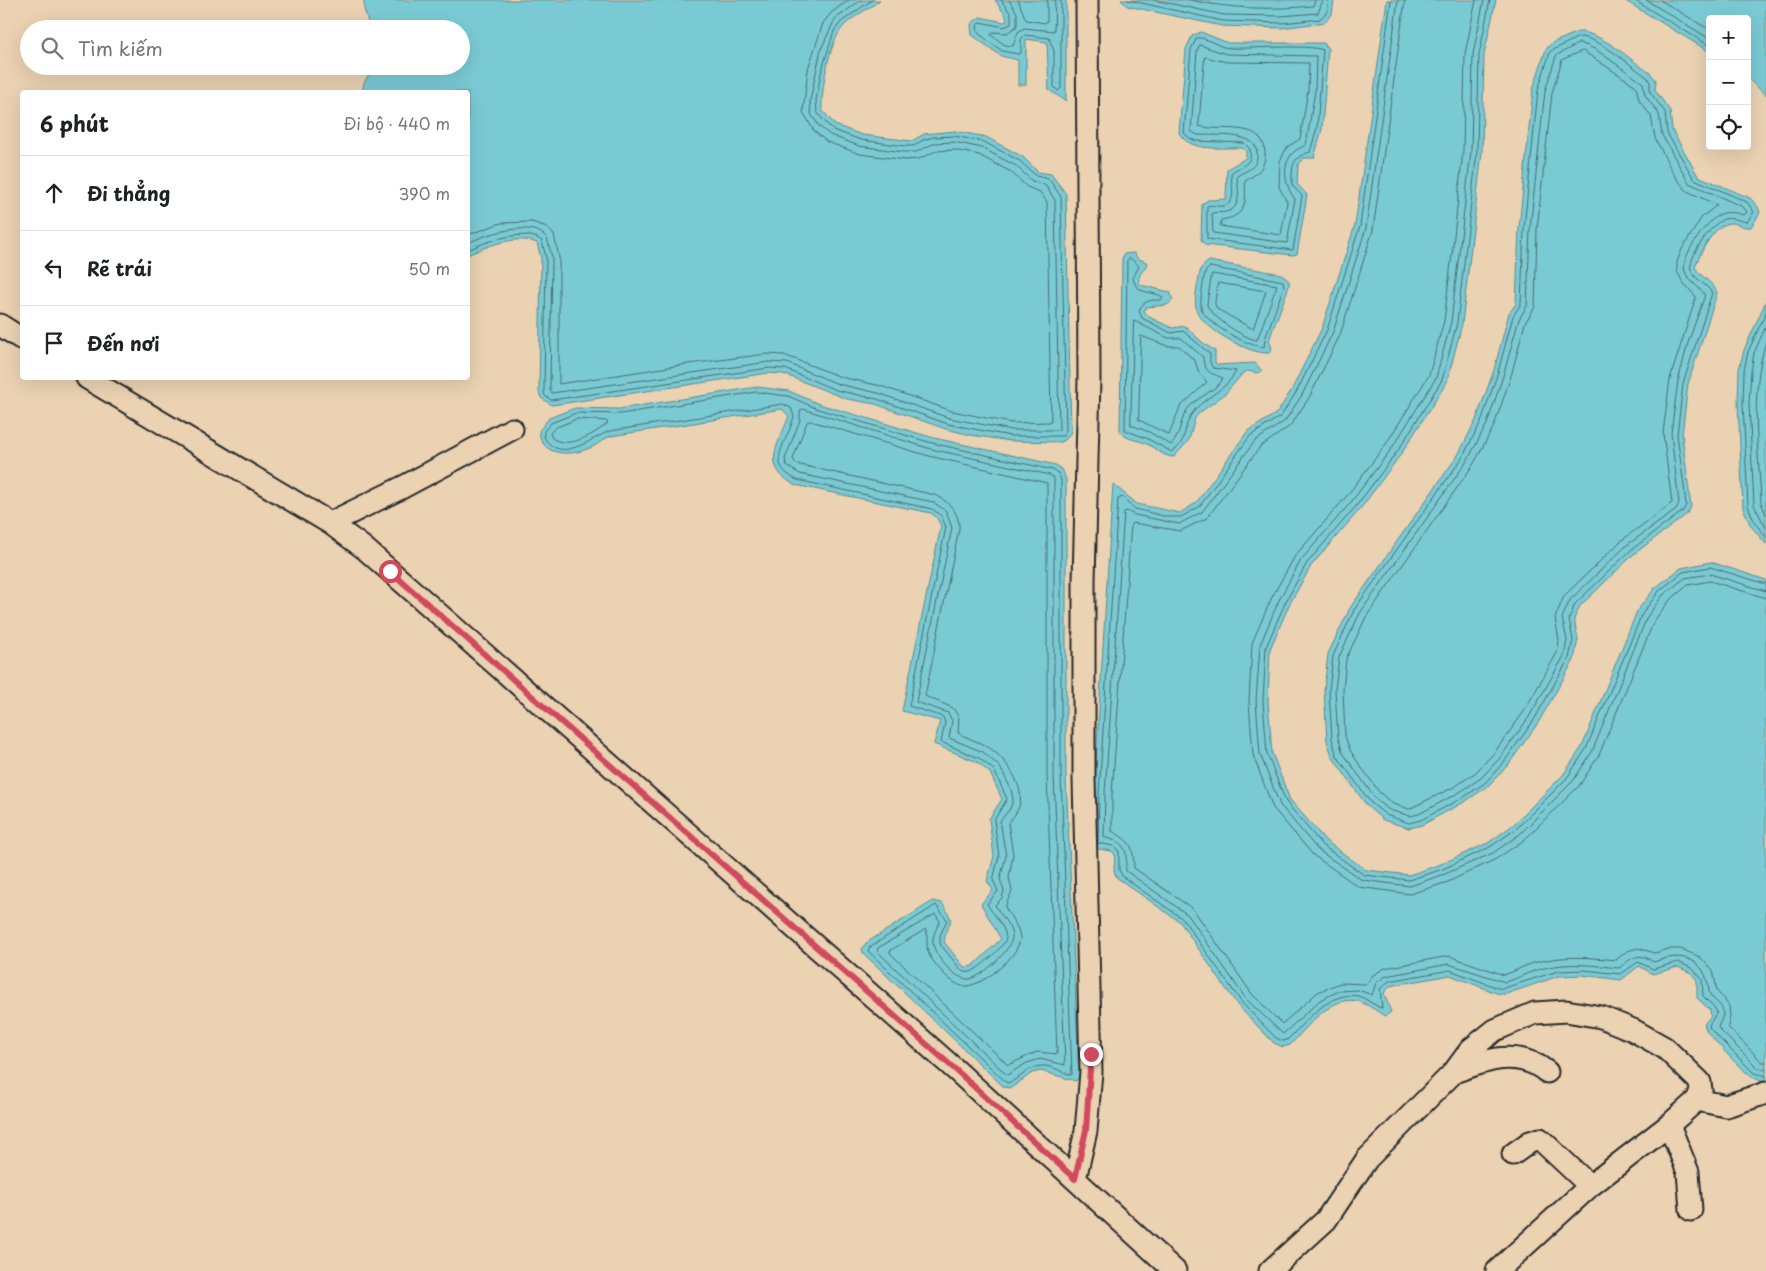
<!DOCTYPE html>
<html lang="vi">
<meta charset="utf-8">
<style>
body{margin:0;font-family:"Playpen Sans",sans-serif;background:#f6f6f6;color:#202124}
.controls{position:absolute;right:15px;top:15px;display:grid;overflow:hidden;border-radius:5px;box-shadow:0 5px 20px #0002}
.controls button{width:45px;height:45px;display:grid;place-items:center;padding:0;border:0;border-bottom:1px solid #e0e0e0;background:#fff;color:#202124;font:25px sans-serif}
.stop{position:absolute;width:15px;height:15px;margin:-11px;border:4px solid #d1495b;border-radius:50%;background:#fff}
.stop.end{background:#d1495b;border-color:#fff;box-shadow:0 1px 5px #0008}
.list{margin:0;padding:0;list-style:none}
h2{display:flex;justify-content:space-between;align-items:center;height:65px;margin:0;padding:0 20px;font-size:21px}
h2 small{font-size:16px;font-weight:400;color:#757577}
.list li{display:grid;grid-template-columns:32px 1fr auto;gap:15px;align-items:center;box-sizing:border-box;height:75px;padding:0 20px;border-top:1px solid #e0e0e0}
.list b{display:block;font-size:19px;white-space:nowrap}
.list em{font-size:16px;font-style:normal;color:#757577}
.icon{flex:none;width:28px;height:28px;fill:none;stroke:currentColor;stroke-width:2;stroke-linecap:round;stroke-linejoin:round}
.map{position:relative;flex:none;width:1766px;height:1271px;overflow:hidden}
.search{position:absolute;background:#fff;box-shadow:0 5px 20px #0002;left:20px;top:20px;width:450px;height:55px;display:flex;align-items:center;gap:12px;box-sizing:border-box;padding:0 18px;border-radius:28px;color:#757577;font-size:19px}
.panel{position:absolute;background:#fff;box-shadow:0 5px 20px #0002;left:20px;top:90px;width:450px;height:290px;border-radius:5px}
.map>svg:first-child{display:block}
.water{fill:#7acad4;stroke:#5a8a90}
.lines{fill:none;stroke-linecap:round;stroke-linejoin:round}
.shore{stroke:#4b6b6f;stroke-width:1}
.minor-casing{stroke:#2b2b2b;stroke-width:25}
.minor{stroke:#ead2b2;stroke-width:21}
.route{stroke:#d1495b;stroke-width:6}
</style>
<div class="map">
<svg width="1766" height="1271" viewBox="0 0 1766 1271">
<rect width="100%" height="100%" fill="#ead2b2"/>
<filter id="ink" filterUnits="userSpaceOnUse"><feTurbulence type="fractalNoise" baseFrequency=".02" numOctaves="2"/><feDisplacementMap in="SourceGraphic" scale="10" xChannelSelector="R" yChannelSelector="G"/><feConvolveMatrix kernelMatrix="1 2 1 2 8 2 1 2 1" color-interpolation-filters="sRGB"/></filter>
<g filter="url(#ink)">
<path class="water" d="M364 0H880C869 9 851 17 842 28 829 44 821 90 822 110L835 125 862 135 912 141 924 134 955 131 986 137 1023 157 1038 172 1051 174 1066 194 1071 432 1065 440 1061 442 1010 441 971 435 946 429 875 404 847 399 783 374 768 373 552 405 541 398 539 392 541 258 537 243C516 234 487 246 468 255V92H362L364 83 373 66H461V29H370L364 9Z
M995 0H1066V101L1049 90 1047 42 1026 39V85H1018V60L1001 56 972 35 971 24 980 17 1004 22 1007 21 1006 16Z
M1121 0H1334L1332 14 1325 22 1282 28 1222 26 1127 6Z
M1387 0H1496L1484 55 1482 152 1462 324 1447 382 1401 454 1361 508 1311 566 1289 605 1270 649 1268 701 1272 753 1290 800 1326 841 1366 870 1409 875 1441 864 1488 843 1513 825 1563 775 1582 747 1637 611 1655 588 1681 568 1711 562 1766 580V1081C1751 1085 1718 1043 1707 1032L1704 1024 1711 1016 1710 1010 1697 998V980L1691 973 1678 967 1653 974 1639 966 1621 980 1583 975 1559 976 1506 994H1499L1450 975 1390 986 1384 993 1391 1012 1385 1016C1376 1011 1366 1003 1357 1001 1330 995 1306 1029 1290 1045L1283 1047 1274 1043 1238 1006 1180 922 1116 877 1114 870 1115 854 1111 851 1093 848 1094 793 1113 484 1137 504 1180 513 1196 503 1247 432 1278 412 1292 389 1322 328 1355 225Z
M1624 0H1766V95L1747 78V19H1710V52Z
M1201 32 1228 43H1324L1328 49 1322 129 1314 158H1304L1298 165 1297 184 1307 195 1297 254 1293 255 1205 245 1201 240 1202 204 1208 200 1226 199 1227 169 1246 158V151L1242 148C1222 147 1191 153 1179 133L1186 49 1192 36Z
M1578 32C1600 31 1632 61 1650 73L1656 80 1655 90 1670 111 1672 130 1698 176 1750 198 1758 207 1760 213 1751 227C1743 228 1739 224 1732 223 1715 222 1700 253 1695 267 1700 277 1714 282 1717 293L1688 384 1682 435 1691 507 1687 514 1634 554 1580 606 1574 619 1578 639 1574 660 1538 723 1508 765 1488 786 1466 801 1422 825 1409 828 1383 820 1367 806 1333 758 1327 741 1324 690 1328 654 1350 608 1458 455 1476 420 1494 370 1509 313 1516 304 1519 228 1533 89 1546 49 1552 43Z
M1134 253 1137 258 1148 263C1143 273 1136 274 1140 285L1170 292 1173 300 1167 305 1146 307 1144 311 1149 317 1172 328 1185 326 1203 343 1215 351V362L1217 365 1255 363 1262 371 1259 373 1247 371 1243 373 1225 394 1199 413 1195 418 1189 440 1174 457C1162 457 1155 447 1145 443 1136 439 1125 440 1120 431L1122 259 1124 254Z
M1209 261 1281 274 1289 281V286L1269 340 1272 348 1269 353C1250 355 1199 327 1196 308 1194 297 1198 283 1200 273L1201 268Z
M1766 301V544L1751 526 1743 508 1738 404 1739 369 1744 350Z
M757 387 789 391 819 404 934 438 1056 465 1063 471 1066 480V776L1079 1077 1076 1081 1041 1071 1032 1073 1011 1088 1004 1087 863 953 862 948 866 943 933 901 942 903C958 927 947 919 944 942L964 967 973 966 1001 939 981 904 993 890 987 881 994 856 989 819 1002 799 990 773 977 762 934 744 940 721 902 711 941 526 937 518 931 513 795 485C760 466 778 446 789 416L782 409 611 436C605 438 600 443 594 446 575 456 541 459 539 431L549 418 575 408 619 409Z"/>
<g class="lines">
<path class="shore" d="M1001 0 1011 14V24L1004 27 980 22 977 25 978 33 1002 51 1018 54 1021 53V39L1025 35 1049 38 1054 51V87L1058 91 1061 88V0
M1009 0 1017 13V26L1007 33 993 32 991 35 1005 45 1013 46 1018 32 1024 28 1054 31 1055 0
M1018 0 1026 20 1045 23 1047 21V0
M1128 0 1223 21 1282 23 1320 19 1327 12 1329 0
M1154 0 1224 15 1281 16 1318 13 1323 0
M1190 0C1231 9 1271 10 1313 6L1315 0
M1391 0 1360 226 1327 330 1297 391 1281 416 1250 436 1199 507 1181 517H1168L1135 509 1122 497 1118 499 1099 793 1098 843 1113 846 1119 851V870L1123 877 1183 919 1242 1003 1276 1038 1283 1041 1287 1040C1305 1023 1329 990 1358 996 1366 998 1374 1006 1382 1008L1380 989 1389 981 1450 970 1501 989 1558 971 1584 970 1621 974 1638 962 1653 969 1678 962 1693 969 1702 979 1703 996 1714 1007 1717 1012 1709 1025 1710 1029 1754 1073 1766 1076
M1398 0 1366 228 1333 332 1302 395 1285 421 1255 441 1202 512 1179 524 1135 515 1127 511 1124 512 1105 793 1104 837C1108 839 1112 839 1116 841 1130 848 1125 859 1126 871L1188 915 1246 999 1283 1034 1320 1000 1339 991 1358 990 1372 995 1376 983 1386 976 1449 964 1505 982C1515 980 1524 974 1534 971 1563 961 1590 965 1619 968 1632 958 1638 951 1654 962 1682 951 1706 958 1709 991 1710 1000 1723 1003 1723 1013 1723 1019 1719 1023 1718 1028L1758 1068 1766 1070
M1405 0 1373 230 1340 335 1309 398 1290 426 1260 447 1207 518 1180 531 1133 523 1131 524 1112 794V831C1132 843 1133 844 1134 868L1193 909 1252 994 1282 1024 1318 992 1340 983 1366 984 1373 975 1385 968 1449 956 1504 975C1514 972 1523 966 1533 963 1562 955 1587 957 1616 960L1627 951 1638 948 1655 953 1668 949H1681L1700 957 1713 970 1717 991 1729 1006 1730 1015 1728 1027 1762 1062H1766
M1476 0 1465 54 1463 150 1453 246 1444 321 1429 375 1386 444 1346 497 1295 556 1272 597 1252 643 1249 702 1253 755 1273 808 1313 855 1359 887 1410 894 1448 882 1496 859 1524 840 1579 786 1599 755 1654 621 1669 601 1688 585 1710 581 1766 598
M1484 0 1473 54 1471 151 1451 322 1436 378 1392 448 1352 501 1301 560 1279 600 1260 645 1256 701 1260 754 1280 805 1318 850 1362 880 1410 886 1445 874 1493 853 1520 834 1573 781 1592 752 1647 617 1663 595 1685 578 1710 574 1766 591
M1490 0 1479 55 1477 152 1457 323 1442 380 1397 452 1357 505 1307 563 1285 603 1266 647 1263 701 1267 754 1286 802 1322 845 1364 875 1409 880 1443 869 1490 847 1516 829 1567 778 1586 749 1642 614 1659 591 1683 572 1710 567 1766 584
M1634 0 1710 46
M1646 0 1710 39
M1660 0 1710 30
M1579 37C1597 36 1631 66 1647 77L1650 82V92L1665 112 1667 133 1694 179 1747 202 1754 212 1747 222C1740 221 1733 217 1724 219 1713 222 1687 258 1691 270 1695 280 1707 284 1712 293L1683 384 1677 435 1684 486 1686 505 1683 511 1631 550 1575 604 1569 619 1573 640 1569 658 1534 720 1504 762 1485 783 1464 797 1421 820 1409 823 1386 815 1370 802 1337 756 1332 739 1329 690 1333 656 1354 610 1462 458 1481 422 1498 372 1513 316 1521 304 1524 228 1538 90 1550 52Z
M1197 38C1206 36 1218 48 1230 48 1249 49 1310 44 1323 50L1317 128 1310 152C1291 158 1292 166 1292 185L1302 196 1293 250 1207 239V206C1212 204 1217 207 1223 206 1238 204 1231 183 1231 173 1242 164 1253 166 1250 149L1244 143 1196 141 1191 139 1184 133 1191 50Z
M1580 43 1595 49 1643 83 1645 95 1659 114 1662 135 1689 183 1743 207 1747 212 1744 215C1736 213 1729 211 1721 214 1708 219 1684 253 1684 267 1685 280 1699 286 1705 295L1688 343 1678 381 1671 433 1679 504 1676 510 1627 545 1570 600 1562 618 1567 640 1564 656 1529 717 1500 758 1481 778 1460 792 1419 814 1410 816 1389 810 1375 798 1343 753 1338 738 1335 690 1339 657 1360 613 1467 461 1487 424 1504 373 1519 319 1527 306 1530 229 1545 91 1556 56Z
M1200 45 1226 54 1316 56 1315 91 1306 145C1303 147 1298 148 1295 151 1280 163 1285 187 1295 199L1287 243 1213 233 1212 213C1216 212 1220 213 1225 212 1243 209 1238 189 1237 176 1248 169 1259 168 1257 151 1254 131 1213 136 1197 135L1191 131 1197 51Z
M1583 51 1636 86 1639 100 1651 116 1655 138 1674 175 1687 191 1717 205 1702 217 1682 249 1677 262V271L1682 281 1696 297 1670 379 1663 433 1672 503 1622 540 1564 596 1555 618 1559 641 1557 653 1523 713 1494 753 1476 772 1456 786 1409 809 1393 804 1380 793 1359 764 1350 750 1345 736 1343 690 1346 659 1366 617 1473 465 1494 426 1511 376 1525 323 1535 307 1537 229 1552 93 1562 60Z
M1205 57 1227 62 1309 63 1308 90 1300 139 1287 147 1280 161 1279 187 1287 202 1281 235 1220 226 1221 220C1247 216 1246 203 1245 181 1258 173 1266 168 1265 151 1262 119 1219 133 1199 126Z
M468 235 501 223 532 222 547 227 554 235 559 257V384L688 364 767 354 784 355 841 377 881 386 952 411 1011 423 1051 422 1047 202 1040 192 1027 187 1011 172 979 155 954 150 936 151 919 159 906 160 860 154 827 142 814 131 803 112 808 69 823 23 832 12 849 0
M468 243C486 234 532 219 547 238L552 257 550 390 552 393 769 362 787 363 838 384 878 393 949 418 1011 430H1059L1055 200 1045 185 1032 181 1016 166 982 148 954 142 935 143 916 152H904L859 146 830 135 819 126 811 114 810 101 821 49 835 19 861 0
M468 250C484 242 526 227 542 241L546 258 544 391 545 396 551 400 769 368 785 369 836 390 877 399 948 424 1010 436H1063L1066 430 1061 197 1049 179 1036 176 1020 161 984 142 954 136 934 137 923 140 914 146H905L861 140 833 130 824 121 817 112 816 100 821 73 834 31 841 22 872 0
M1130 258 1139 266 1133 278C1137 296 1151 290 1163 297L1161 300C1151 300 1143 300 1139 311L1142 318 1171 333 1183 331 1210 354V363L1213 368 1236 371C1227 391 1202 397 1191 415 1183 428 1187 443 1172 452L1146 438 1125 430 1127 261Z
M1210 267 1283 281 1284 286 1265 339 1264 347C1249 347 1204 323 1201 307 1200 300 1202 291 1203 284 1204 277 1204 271 1210 267Z
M1212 274 1277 285 1257 340C1245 339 1211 317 1207 305Z
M1218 283 1266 291 1253 329 1217 309 1215 304Z
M1766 312 1748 352 1744 370 1743 404 1748 506 1755 523 1766 537
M1134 321 1168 338H1181L1203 357C1204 373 1211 373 1223 378 1218 390 1199 396 1190 406 1179 418 1182 434 1171 445L1149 432 1131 425Z
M1766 326 1754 353 1751 371 1749 404 1754 505 1766 528
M1141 336 1167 346H1179L1195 361 1199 373 1207 382 1180 407 1169 435 1139 420Z
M1766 342C1749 393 1759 451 1761 503L1766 514
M757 392 788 396 818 409 932 443 1053 470 1059 474 1061 481V776L1072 1075C1062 1073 1053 1065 1042 1066 1028 1066 1019 1081 1007 1083L868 951 870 947 936 905 947 920 940 936V944L962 971C965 972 967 973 970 972 977 971 1006 945 1006 938 1006 927 992 913 987 904L998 891 993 880 999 856 994 820 1007 799 994 770 979 758 941 742 945 723 943 717 909 706 946 527 941 515 932 509 797 480C763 463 788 443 794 416L791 408 783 404 610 431C591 438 560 465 544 437V431L551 423 576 413 620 414Z
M803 409 931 449 1050 475 1054 478V776L1065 1065 1040 1059 1027 1063 1007 1075 877 951 878 948 935 914 940 921C937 928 932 935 933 943 934 956 956 981 970 979 982 977 1014 948 1012 936 1011 925 1000 915 995 905L1002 898 1004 891 1000 879 1006 856 1000 821 1010 809 1013 799 1011 789 1000 767 983 752 949 738 952 721 948 713 916 702 952 528 946 511 933 502 800 474 787 466 785 459 800 420V411Z
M577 419 606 421 608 423C595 434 569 450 552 438L550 433 555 428Z
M811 421 929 456 1047 483V776L1057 1054 1037 1052 1008 1065 890 953 891 950 926 929C929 938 924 948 931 958 938 968 950 983 962 986 980 989 1020 956 1020 938 1019 926 1010 917 1005 907L1012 891 1009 878 1013 854 1008 823C1013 817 1018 812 1020 803 1024 783 1003 755 986 746 977 741 967 738 958 733L959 718 953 708 925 696 959 529C960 514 949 501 935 495L796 464 793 459 807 422Z"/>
<g class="minor-casing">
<path id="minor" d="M0 325 22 339
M87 378 330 523 364 548 957 1071 1175 1271
M330 523 403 487 512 429
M1454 1072C1486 1060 1518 1048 1547 1072
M1697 1100 1726 1106 1766 1093
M1669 1125 1688 1172 1691 1210
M1513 1154 1530 1142 1540 1139 1590 1186
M1075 1179 1086 1131 1091 1072 1084 779V581L1089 379 1087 0
M1270 1271 1326 1220 1367 1159 1454 1072 1471 1049 1495 1030 1535 1013 1566 1011 1601 1017 1633 1030 1665 1048 1700 1082 1701 1091 1697 1100 1669 1125 1590 1186 1497 1271"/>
</g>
<use href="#minor" class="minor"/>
</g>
</g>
<g class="lines" filter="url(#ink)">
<path class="route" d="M390 571 957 1071 1075 1179 1086 1130 1091 1054"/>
</g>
</svg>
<div class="controls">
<button>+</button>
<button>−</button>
<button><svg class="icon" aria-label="locate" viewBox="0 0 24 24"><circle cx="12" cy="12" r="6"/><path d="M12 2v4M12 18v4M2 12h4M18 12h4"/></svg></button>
</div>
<div class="stop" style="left:390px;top:571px"></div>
<div class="stop end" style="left:1091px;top:1054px"></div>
<div class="search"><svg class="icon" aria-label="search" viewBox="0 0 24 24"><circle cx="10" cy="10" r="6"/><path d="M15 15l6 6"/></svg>Tìm kiếm</div>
<section class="panel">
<h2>6 phút<small>Đi bộ · 440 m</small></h2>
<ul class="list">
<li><svg class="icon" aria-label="ahead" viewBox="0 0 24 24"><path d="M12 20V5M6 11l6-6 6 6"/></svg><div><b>Đi thẳng</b></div><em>390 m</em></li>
<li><svg class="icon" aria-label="left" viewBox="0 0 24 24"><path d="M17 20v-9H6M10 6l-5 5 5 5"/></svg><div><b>Rẽ trái</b></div><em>50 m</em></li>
<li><svg class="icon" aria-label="arrive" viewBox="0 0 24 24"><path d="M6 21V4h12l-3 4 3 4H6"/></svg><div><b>Đến nơi</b></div></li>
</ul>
</section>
</div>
